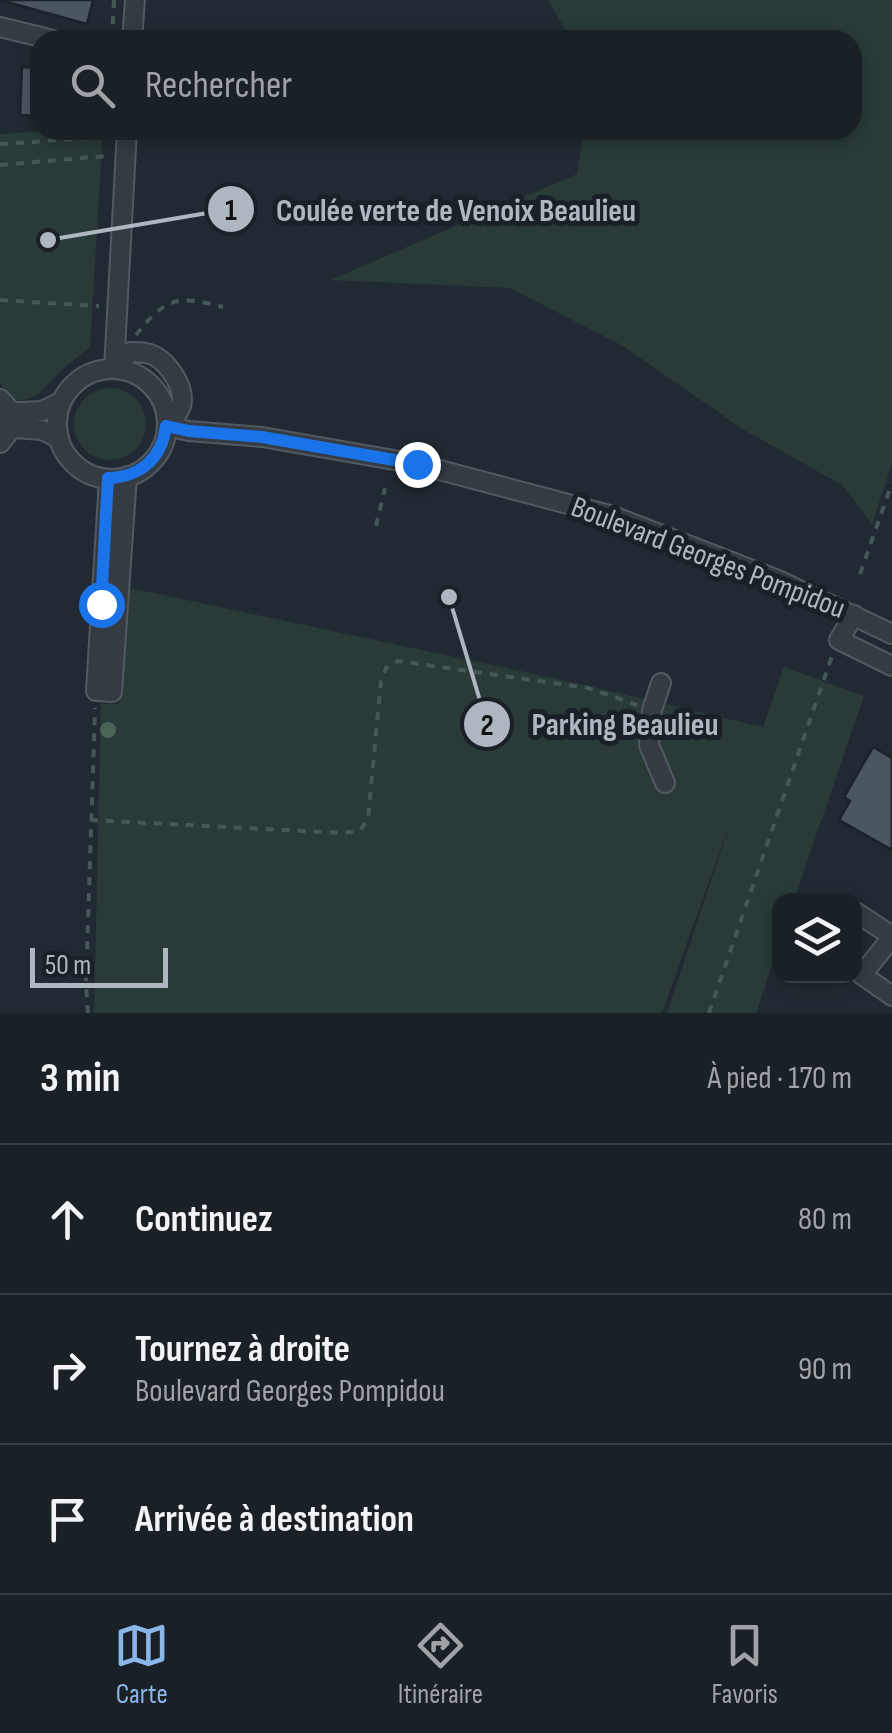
<!DOCTYPE html>
<html lang="fr">
<meta charset="utf-8">
<style>
body{margin:0;font-family:"Sofia Sans Condensed",sans-serif;background:#22282e;color:#f1f3f6}
.controls{position:absolute;right:30px;bottom:30px;display:grid;overflow:hidden;border-radius:20px;box-shadow:0 5px 15px #0003}
.controls button{width:90px;height:90px;display:grid;place-items:center;padding:0;border:0;border-bottom:2px solid #373e43;background:#192026;color:#f1f3f6;font:50px sans-serif}
.scale{position:absolute;left:30px;bottom:25px;width:138px;box-sizing:border-box;padding-left:10px;border:5px solid #aeb6c0;border-top:0;font-size:28px;line-height:35px;white-space:nowrap;color:#aeb6c0;-webkit-text-stroke:8px #1a2027;paint-order:stroke}
.stop{position:absolute;width:30px;height:30px;margin:-22px;border:8px solid #1a73e8;border-radius:50%;background:#fff}
.stop.end{background:#1a73e8;border-color:#fff;box-shadow:0 2px 10px #0008}
.list{margin:0;padding:0;list-style:none}
h2{display:flex;justify-content:space-between;align-items:center;height:130px;margin:0;padding:0 40px;font-size:42px}
h2 small{font-size:32px;font-weight:400;color:#9fa3a7}
.list li{display:grid;grid-template-columns:65px 1fr auto;gap:30px;align-items:center;box-sizing:border-box;height:150px;padding:0 40px;border-top:2px solid #373e43}
.list b{display:block;font-size:38px;white-space:nowrap}
.list p{margin:0;font-size:32px;white-space:nowrap;color:#9fa3a7}
.list em{font-size:32px;font-style:normal;color:#9fa3a7}
.icon{flex:none;width:55px;height:55px;fill:none;stroke:currentColor;stroke-width:2;stroke-linecap:round;stroke-linejoin:round}
.map{position:relative;flex:none;width:892px;height:1013px;overflow:hidden}
.search{position:absolute;background:#192026;box-shadow:0 5px 15px #0003;left:30px;right:30px;top:30px;height:110px;display:flex;align-items:center;gap:25px;box-sizing:border-box;padding:0 35px;border-radius:30px;color:#9fa3a7;font-size:38px}
.sheet{height:580px;background:#192026}
nav{display:flex;justify-content:space-around;align-items:center;box-sizing:border-box;height:140px;border-top:2px solid #373e43;background:#192026;font-size:28px;color:#9fa3a7}
nav a{display:grid;justify-items:center;gap:5px}
nav .on{color:#8ab6e9}
.map>svg:first-child{display:block}
.green{fill:#293a38}
.building{fill:#4c5660;stroke:#1b2229;stroke-width:2.5}
.lines{fill:none;stroke-linecap:round;stroke-linejoin:round}
.minor-casing{stroke:#515961;stroke-width:22}
.path{stroke:#465758;stroke-width:4;stroke-dasharray:8 8;stroke-linecap:butt}
.minor{stroke:#343b43;stroke-width:18}
.tree{fill:#4c6457}
.route{stroke:#1a73e8;stroke-width:12}
.labels{text-anchor:middle;dominant-baseline:central;stroke-width:10;stroke-linejoin:round;paint-order:stroke}
.street-label{font-size:30px;fill:#aeb6c0;stroke:#1a2027}
.leader{fill:none;stroke:#aeb6c0;stroke-width:4}
.callout-dot{fill:#aeb6c0;stroke:#1a2027;stroke-width:4}
.mark-label{font-size:30px;text-anchor:middle;font-weight:bold;fill:#111}
.callout-label{font-size:32px;text-anchor:middle;font-weight:bold;fill:#aeb6c0;stroke:#1a2027;stroke-width:10;stroke-linejoin:round;paint-order:stroke}
</style>
<div class="map">
<svg width="892" height="1013" viewBox="0 0 892 1013">
<rect width="100%" height="100%" fill="#212a32"/>
<path class="green" d="M548 0H892V464L872 524 842 485 744 430 623 346 510 288 330 280 577 174 584 130H852V40H571Z
M63 130H103L90 346C82 355 73 360 64 368 48 382 42 399 17 400L6 391 0 383V134Z
M74 424a36 36 0 1 1 72 0a36 36 0 1 1-72 0Z
M126 587 554 678 763 727 784 667 864 696 794 900 780 901 779 945 756 1013H667L733 814 662 1013H94L101 704H119Z"/>
<path class="building" d="M0 0H93L87 24Z
M22 67 40 68V116L20 115Z
M873 747 892 758V850L839 820 850 801 844 797Z"/>
<g class="lines">
<g class="minor-casing">
<path id="minor" d="M0 27 53 40
M132 40 135 0
M114 369 127 130
M114 369 130 352C139 352 147 352 155 356 169 364 186 388 181 406 179 413 172 420 167 426
M57 424a55 55 0 1 1 110 0a55 55 0 1 1-110 0Z
M0 399 12 412 13 427 0 443
M0 413 42 411 61 402
M167 426 189 431 262 437 417 464 613 516 778 580 892 634
M0 427 42 430 59 438
M109 479 96 691 112 692 127 476
M854 615 839 640 892 666
M661 683 652 710 649 745 665 783
M854 917 857 913 892 936
M892 937 862 975 892 996"/>
</g>
<path class="path" d="M112 40 114 0
M0 144 107 137
M0 165 106 156
M0 300 99 306
M136 335C166 297 177 295 223 307
M376 526 385 488
M860 574 892 483
M90 820 342 833 360 831 368 818 381 681 386 668 398 661 588 688 637 705
M88 1013 86 984 95 708
M709 1013 833 653"/>
<use href="#minor" class="minor"/>
</g>
<circle class="tree" cx="108" cy="730" r="8"/>
<g class="lines">
<path class="route" d="M101 604 108 478C141 477 162 458 166 426L189 431 262 437 417 464"/>
</g>
<g class="labels">
<g class="street-label">
<text transform="translate(708 558) rotate(21)">Boulevard Georges Pompidou</text>
</g>
</g>
<path class="leader" d="M48 240L231 209M449 597L487 724"/>
<g class="callout-dot">
<circle cx="48" cy="240" r="10"/>
<circle cx="449" cy="597" r="10"/>
<circle cx="231" cy="209" r="25"/>
<circle cx="487" cy="724" r="25"/>
</g>
<g class="mark-label">
<text x="231" y="220">1</text>
<text x="487" y="735">2</text>
</g>
<g class="callout-label">
<text x="456" y="221">Coulée verte de Venoix Beaulieu</text>
<text x="625" y="735">Parking Beaulieu</text>
</g>
</svg>
<div class="controls">
<button><svg class="icon" aria-label="layers" viewBox="0 0 24 24"><path d="M12 4l9 5-9 5-9-5zM3 14l9 5 9-5"/></svg></button>
</div>
<div class="scale">50 m</div>
<div class="stop" style="left:101px;top:604px"></div>
<div class="stop end" style="left:417px;top:464px"></div>
<div class="search"><svg class="icon" aria-label="search" viewBox="0 0 24 24"><circle cx="10" cy="10" r="6"/><path d="M15 15l6 6"/></svg>Rechercher</div>
</div>
<section class="sheet">
<h2>3 min<small>À pied · 170 m</small></h2>
<ul class="list">
<li><svg class="icon" aria-label="ahead" viewBox="0 0 24 24"><path d="M12 20V5M6 11l6-6 6 6"/></svg><div><b>Continuez</b></div><em>80 m</em></li>
<li><svg class="icon" aria-label="right" viewBox="0 0 24 24"><path d="M7 20v-9h11M14 6l5 5-5 5"/></svg><div><b>Tournez à droite</b><p>Boulevard Georges Pompidou</p></div><em>90 m</em></li>
<li><svg class="icon" aria-label="arrive" viewBox="0 0 24 24"><path d="M6 21V4h12l-3 4 3 4H6"/></svg><div><b>Arrivée à destination</b></div></li>
</ul>
</section>
<nav>
<a class="on"><svg class="icon" aria-label="map" viewBox="0 0 24 24"><path d="M3 6l6-2 6 2 6-2v14l-6 2-6-2-6 2zM9 4v14M15 6v14"/></svg>Carte</a>
<a><svg class="icon" aria-label="directions" viewBox="0 0 24 24"><path d="M12 3l9 9-9 9-9-9zM9 14v-3h6M13 9l2 2-2 2"/></svg>Itinéraire</a>
<a><svg class="icon" aria-label="saved" viewBox="0 0 24 24"><path d="M7 4h10v16l-5-4-5 4z"/></svg>Favoris</a>
</nav>
